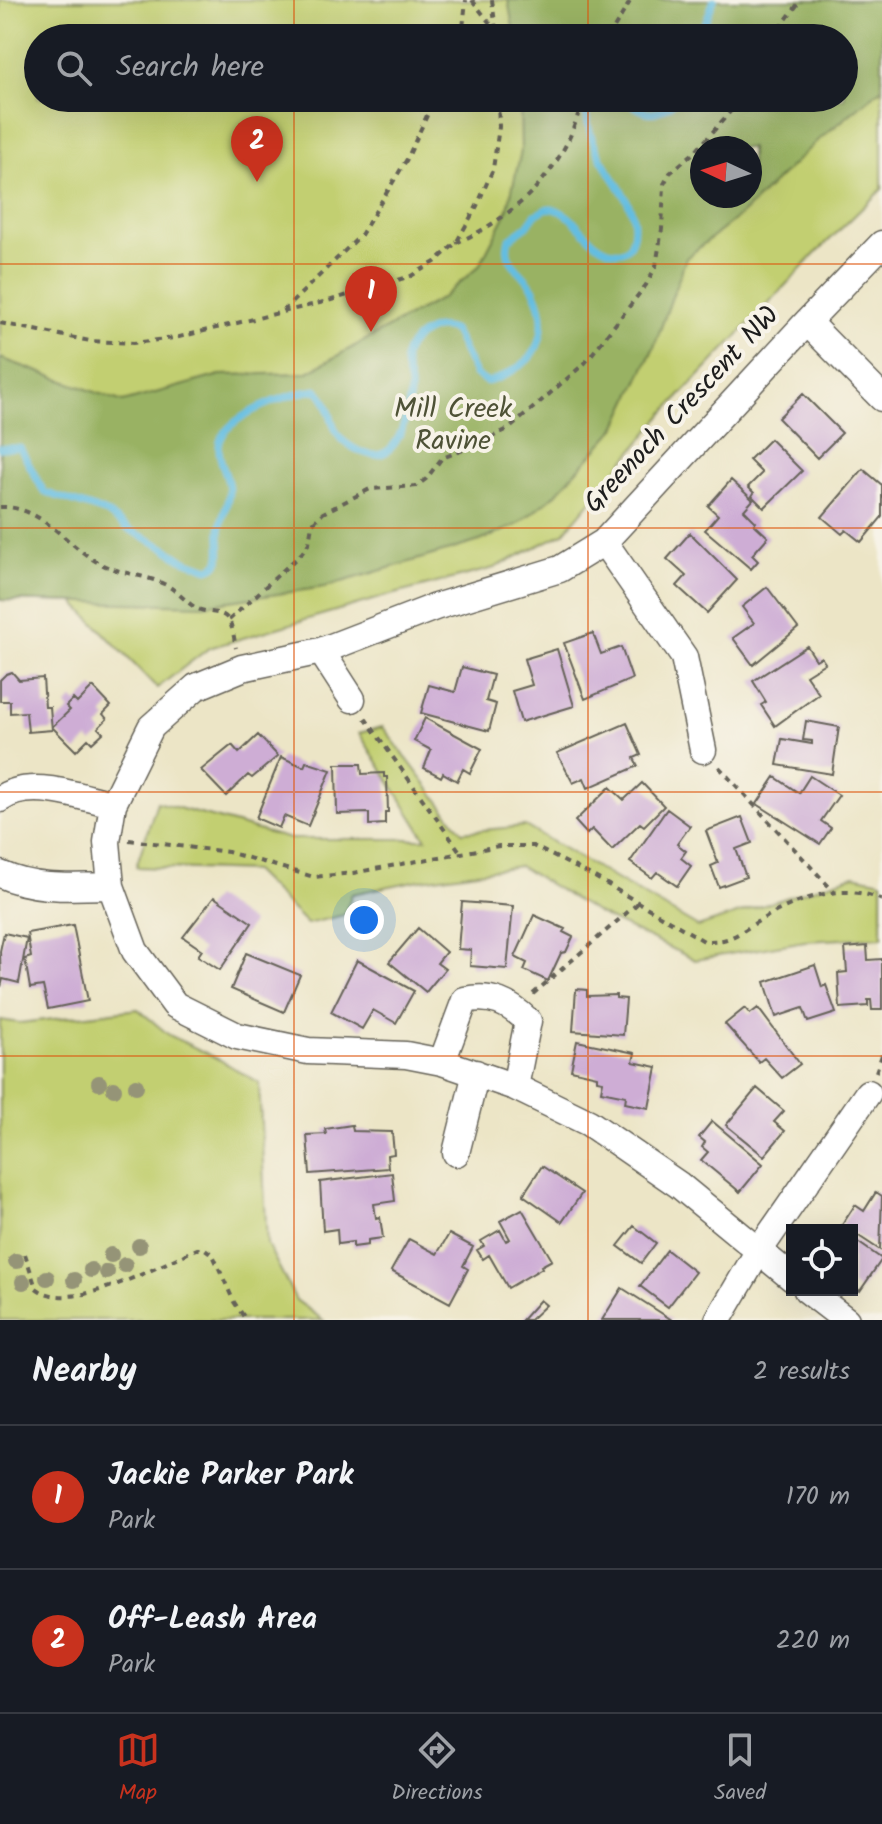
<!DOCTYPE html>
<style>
body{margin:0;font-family:Kalam,sans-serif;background:#242831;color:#f1f3f6}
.controls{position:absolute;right:24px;bottom:24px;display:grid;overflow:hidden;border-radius:0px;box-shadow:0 8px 32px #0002}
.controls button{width:72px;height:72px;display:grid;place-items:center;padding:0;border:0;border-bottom:2px solid #363941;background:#171b24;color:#f1f3f6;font:40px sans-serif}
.compass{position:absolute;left:690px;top:136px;width:72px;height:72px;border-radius:50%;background:#171b24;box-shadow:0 8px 32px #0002;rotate:274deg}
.you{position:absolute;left:364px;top:920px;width:28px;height:28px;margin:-20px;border:6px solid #fff;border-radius:50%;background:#1a73e8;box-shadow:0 0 0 12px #1a73e833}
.badge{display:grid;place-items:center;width:52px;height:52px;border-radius:50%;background:#c8321e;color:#fff;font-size:26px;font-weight:700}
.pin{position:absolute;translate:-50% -66px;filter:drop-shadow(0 2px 4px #0008)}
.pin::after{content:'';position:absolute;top:42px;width:28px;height:24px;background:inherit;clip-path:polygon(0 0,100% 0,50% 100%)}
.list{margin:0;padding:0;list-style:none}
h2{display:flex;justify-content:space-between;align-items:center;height:104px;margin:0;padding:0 32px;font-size:34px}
h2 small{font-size:26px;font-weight:400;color:#9ea1a6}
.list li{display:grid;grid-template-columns:52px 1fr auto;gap:24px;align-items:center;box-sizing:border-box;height:144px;padding:0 32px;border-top:2px solid #363941}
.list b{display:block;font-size:30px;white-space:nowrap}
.list p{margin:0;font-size:26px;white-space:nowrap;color:#9ea1a6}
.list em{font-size:26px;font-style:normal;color:#9ea1a6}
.icon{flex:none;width:44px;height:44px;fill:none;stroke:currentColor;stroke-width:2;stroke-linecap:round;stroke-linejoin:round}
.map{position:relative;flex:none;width:882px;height:1320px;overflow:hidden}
.search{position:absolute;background:#171b24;box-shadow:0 8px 32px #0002;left:24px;right:24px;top:24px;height:88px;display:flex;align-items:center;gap:20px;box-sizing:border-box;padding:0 28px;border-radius:44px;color:#9ea1a6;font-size:30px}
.sheet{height:392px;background:#171b24}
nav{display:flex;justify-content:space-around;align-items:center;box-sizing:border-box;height:112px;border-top:2px solid #363941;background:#171b24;font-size:22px;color:#9ea1a6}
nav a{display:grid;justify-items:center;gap:4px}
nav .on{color:#c8321e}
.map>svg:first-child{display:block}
.green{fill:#c2cf71;stroke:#6f7646;stroke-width:2;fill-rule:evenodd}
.forest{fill:#99b263;stroke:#5a6740;stroke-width:2;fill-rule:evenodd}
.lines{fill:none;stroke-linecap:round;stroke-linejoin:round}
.stream{stroke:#64bde1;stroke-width:7}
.building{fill:#ceadd5}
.minor-casing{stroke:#656258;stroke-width:29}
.path{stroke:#656258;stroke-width:4;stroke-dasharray:6 6;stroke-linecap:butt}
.minor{stroke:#fff;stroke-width:26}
.tree{fill:#959477}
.grid{fill:none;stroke:#de560d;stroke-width:2;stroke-opacity:0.55}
.labels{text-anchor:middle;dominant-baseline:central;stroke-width:8;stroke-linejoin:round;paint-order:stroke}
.park-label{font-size:28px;fill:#4e5236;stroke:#f7f3e8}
.street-label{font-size:28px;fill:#1c1c1c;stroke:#f7f3e8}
</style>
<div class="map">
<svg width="882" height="1320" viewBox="0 0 882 1320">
<rect width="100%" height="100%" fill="#f7f3e8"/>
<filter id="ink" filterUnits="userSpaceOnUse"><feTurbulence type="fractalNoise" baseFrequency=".0125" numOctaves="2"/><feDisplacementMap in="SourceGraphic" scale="16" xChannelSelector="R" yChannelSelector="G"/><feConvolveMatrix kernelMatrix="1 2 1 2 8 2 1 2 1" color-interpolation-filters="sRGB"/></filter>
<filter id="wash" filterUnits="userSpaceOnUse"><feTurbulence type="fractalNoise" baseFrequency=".006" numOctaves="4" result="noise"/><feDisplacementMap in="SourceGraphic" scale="32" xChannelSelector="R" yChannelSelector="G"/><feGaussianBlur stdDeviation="1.8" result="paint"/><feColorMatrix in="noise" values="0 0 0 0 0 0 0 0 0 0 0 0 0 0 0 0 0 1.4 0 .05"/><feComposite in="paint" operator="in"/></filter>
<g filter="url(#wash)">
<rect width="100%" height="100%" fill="#ece5c6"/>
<path class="green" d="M0 0H882V189L817 252 665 412 564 533 494 568 383 597 209 648 157 688 74 602 0 600ZM38 38H844V98H38ZM702 148H750V196H702Z
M383 727 462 832 525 826 698 927 854 875 882 881V937L805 941 695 960 599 914 519 866 414 881 352 894 344 915 307 924 253 871 136 867 157 802 290 839H426L359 733Z
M138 1009 169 1035 220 1060 259 1083 267 1244 296 1300 323 1320H0V1020L20 1023Z"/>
<path class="forest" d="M508 0H882V88L816 142 744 212 686 258 654 347 616 428 555 495 517 525 480 541 325 587 203 605 0 600V358L123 402 220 375 306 373 442 298 479 266 507 212 521 151 520 98H844V38H515ZM702 148H750V196H702Z"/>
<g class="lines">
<path class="stream" d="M709 38 705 23 714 0
M623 98C649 118 654 117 680 98
M0 448H20L44 492 107 513 128 529 165 548 181 559 208 569C213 567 215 567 218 562 223 555 219 541 220 531 221 517 229 504 229 489 228 474 218 462 219 446 222 416 291 392 317 390 333 403 328 430 346 443 376 465 394 456 404 423 407 412 411 398 410 386 409 376 403 367 405 356 410 337 436 321 454 331L475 374 486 382C498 381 510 372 520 366 545 350 547 318 535 292 526 271 501 265 509 239L527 226 535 215 548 208C576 210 586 246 613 251 622 253 629 249 632 240 643 204 606 176 595 146 589 131 584 114 587 98"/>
</g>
<g id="blocks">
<path class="building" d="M803 394 842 433 817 458 778 418Z
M770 439 802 471 764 508 752 496 754 493 748 487 762 473 749 460Z
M863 469 882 485V517L861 542 846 530 842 534 822 517Z
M731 480 753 500 744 510 756 522 754 524 768 537 752 555 758 561 751 569 705 530 718 515 708 506Z
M690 533 737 580 707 613 677 586 686 576 667 559Z
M767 587 798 628 753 665 733 638 754 623 742 607Z
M593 633 601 654 621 647 632 679 585 699 564 643Z
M807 646 816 660 821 657 825 663 806 675 819 694 775 726 761 705 766 702 753 681Z
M557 649 574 706 521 722 512 691 532 685 524 659Z
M462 667 493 675 486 701 496 704 489 731 421 713 429 685 455 692Z
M12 672 19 680 43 678 45 707H50L52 730 28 732 26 712 10 713V701H0V680L6 674Z
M93 687 111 706 103 714 107 719 98 728 103 733 92 743 88 739 76 751 52 727 70 710 66 706 73 699 77 703Z
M425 718 482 749 470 773 463 769 457 781 443 773 441 777 424 768 431 750 414 741Z
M806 721 839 727 832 774 777 765 782 739 812 744V741L803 740Z
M627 723 641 755 634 758 638 766 588 788 584 778 573 783 557 753Z
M258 735 278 756 252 778 248 775 226 796 201 770 232 745 239 753Z
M281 757 304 767 306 762 331 770 308 826 284 816 279 828 256 818Z
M336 764H361L362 774 384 773V777H387L388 812H385V824L369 825V813L337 814Z
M810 776 839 795 821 821 831 828 820 844 757 804 775 777 799 793Z
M642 783 664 806 644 826 640 823 612 850 592 829 587 834 575 821 610 787 624 800Z
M667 809 690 826 677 844 686 851 681 858 691 866 677 886 657 872 652 878 630 862Z
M742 817 752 843 736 849 746 877 719 887 711 866 718 863 706 831Z
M214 897 252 923 220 970 198 956 202 950 183 937Z
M462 902 513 906 507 969 470 966 471 950 458 949Z
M534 915 565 929 563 932 573 937 566 952 561 953 548 981 524 970 527 963 515 957Z
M73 925 88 1001 48 1009 43 986 30 988 25 959 31 957 27 933Z
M418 928 446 952 437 963 445 969 426 992 389 962Z
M4 933 27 938 19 983 3 979 1 987 0 951Z
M867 946 868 960 882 959V1010H872L871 1000H868V1006L840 1008 838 973 847 972 845 948Z
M246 953 300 975 284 1012 231 989Z
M357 960 414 991 396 1023 373 1010 362 1029 331 1012Z
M815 965 822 987 826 985 836 1013 808 1022 803 1008 776 1017 765 982Z
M576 989 587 990V996L616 995V998L626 999 623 1035 573 1031Z
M745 1008 750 1014 758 1008 800 1064 782 1078 764 1058 759 1062 725 1024Z
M577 1041 635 1053 633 1062 657 1067 649 1108 625 1103 626 1096 601 1091 603 1081 597 1080V1076L571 1070Z
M757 1088 784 1111 774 1122 785 1131 764 1156 726 1125Z
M712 1121 763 1164 740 1192 701 1160 708 1152 702 1147 705 1142 699 1137Z
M352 1125 353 1131 392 1132 394 1154 387 1155 388 1168 310 1174 307 1135 326 1134 325 1129Z
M542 1166 582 1193 562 1222 523 1195Z
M392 1173 395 1201 374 1204 376 1218 380 1217 383 1238 368 1240V1245L353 1247V1242L338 1244 337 1229 323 1231 320 1182Z
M876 1192 882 1196 880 1250 842 1225 855 1205 864 1211Z
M522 1209 552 1260 541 1266 542 1268 508 1288 489 1255 483 1259 477 1250 484 1246 481 1241 500 1230 506 1241 510 1239 500 1221Z
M634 1226 656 1243 641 1263 618 1246Z
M449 1234 473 1247 463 1266 468 1269 450 1303 391 1271 409 1239 437 1254Z
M852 1238 882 1259 860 1291 852 1285Z
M667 1250 695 1272 668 1307 640 1286Z
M622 1288 672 1320H602Z
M540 1300 546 1305 530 1320H522Z"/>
</g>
</g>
<g filter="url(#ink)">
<use href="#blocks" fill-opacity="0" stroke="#656258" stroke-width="2"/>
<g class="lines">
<g class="minor-casing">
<path id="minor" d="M807 322 882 398
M604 542 684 657 703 750
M321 651 352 699
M0 799C30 777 79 797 113 804
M0 874C35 890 72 887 111 886
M442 1062 465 1000C491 994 509 1003 528 1021L515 1087
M456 1153 476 1073
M792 1278 679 1185 589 1123 515 1087 442 1062 406 1055 308 1051 237 1036 175 1005 135 951 111 886 107 842 113 804 151 727 196 687 242 668 321 651 435 607 560 569 604 542 807 322 882 244
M807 1290 846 1320
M718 1320 758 1252 868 1093"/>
</g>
<path class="path" d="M472 0 496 31
M492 0 497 38
M462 38 466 0
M608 38 631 0
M772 38 801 0
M456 243C518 216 569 166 582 98
M283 311 361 235 407 159 435 98
M0 323 90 341 133 343 175 338 328 301 411 276 435 262 456 243 477 206 493 169 499 127 498 98
M0 507C41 505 66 545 99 563 119 574 143 574 164 584 176 589 186 603 198 609 207 613 221 611 227 618 233 625 234 639 236 648
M229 620 302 553 309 543 312 524 323 513 370 489 417 486 426 479 442 458 474 446 510 428 585 363 646 285 656 266 662 229 664 184 670 173 697 150 742 98
M365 718 461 853
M719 767 834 892
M129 840 228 852 314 877 353 873 499 846H533L593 876 704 941C710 941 717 941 723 940 734 938 747 928 757 922 794 901 840 880 882 900
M533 994 637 904
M876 1072 882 1055
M25 1254 36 1288C71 1316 161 1264 197 1249H205L213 1255 234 1302 246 1320"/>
<use href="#minor" class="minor"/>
</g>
<g class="tree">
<circle cx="99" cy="1083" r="8"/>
<circle cx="136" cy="1086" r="8"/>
<circle cx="114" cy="1089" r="8"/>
<circle cx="139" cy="1246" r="8"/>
<circle cx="111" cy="1255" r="8"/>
<circle cx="16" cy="1261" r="8"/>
<circle cx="125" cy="1265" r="8"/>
<circle cx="91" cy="1270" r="8"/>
<circle cx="107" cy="1272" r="8"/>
<circle cx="47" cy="1278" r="8"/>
<circle cx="74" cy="1280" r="8"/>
<circle cx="23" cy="1282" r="8"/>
</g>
</g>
<path class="grid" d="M294 0V38M588 0V38M294 98V1320M588 98V1320M0 264H882M0 528H882M0 792H882M0 1056H882"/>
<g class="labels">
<g class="park-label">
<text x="453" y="409">Mill Creek<tspan x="453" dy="32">Ravine</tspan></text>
</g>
<g class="street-label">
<text transform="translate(682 410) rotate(-47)">Greenoch Crescent NW</text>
</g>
</g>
</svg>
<div class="controls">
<button><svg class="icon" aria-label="locate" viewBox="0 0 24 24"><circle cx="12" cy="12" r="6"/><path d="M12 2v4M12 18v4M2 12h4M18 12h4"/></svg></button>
</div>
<svg class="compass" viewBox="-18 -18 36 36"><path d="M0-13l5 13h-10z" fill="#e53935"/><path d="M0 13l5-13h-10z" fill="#9ea1a6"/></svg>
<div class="you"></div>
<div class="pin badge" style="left:371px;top:332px">1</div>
<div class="pin badge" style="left:257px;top:182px">2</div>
<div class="search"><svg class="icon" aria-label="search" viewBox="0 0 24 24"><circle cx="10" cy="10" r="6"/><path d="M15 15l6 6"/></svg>Search here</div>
</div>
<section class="sheet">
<h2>Nearby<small>2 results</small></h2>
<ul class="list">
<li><span class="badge">1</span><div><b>Jackie Parker Park</b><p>Park</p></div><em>170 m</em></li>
<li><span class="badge">2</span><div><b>Off-Leash Area</b><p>Park</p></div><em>220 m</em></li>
</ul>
</section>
<nav>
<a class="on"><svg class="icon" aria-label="map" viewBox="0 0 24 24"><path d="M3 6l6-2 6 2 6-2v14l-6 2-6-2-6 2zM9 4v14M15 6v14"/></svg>Map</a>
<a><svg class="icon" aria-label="directions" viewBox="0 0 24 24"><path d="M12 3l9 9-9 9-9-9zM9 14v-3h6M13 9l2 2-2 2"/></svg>Directions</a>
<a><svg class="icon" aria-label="saved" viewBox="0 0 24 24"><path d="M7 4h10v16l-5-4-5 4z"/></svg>Saved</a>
</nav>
